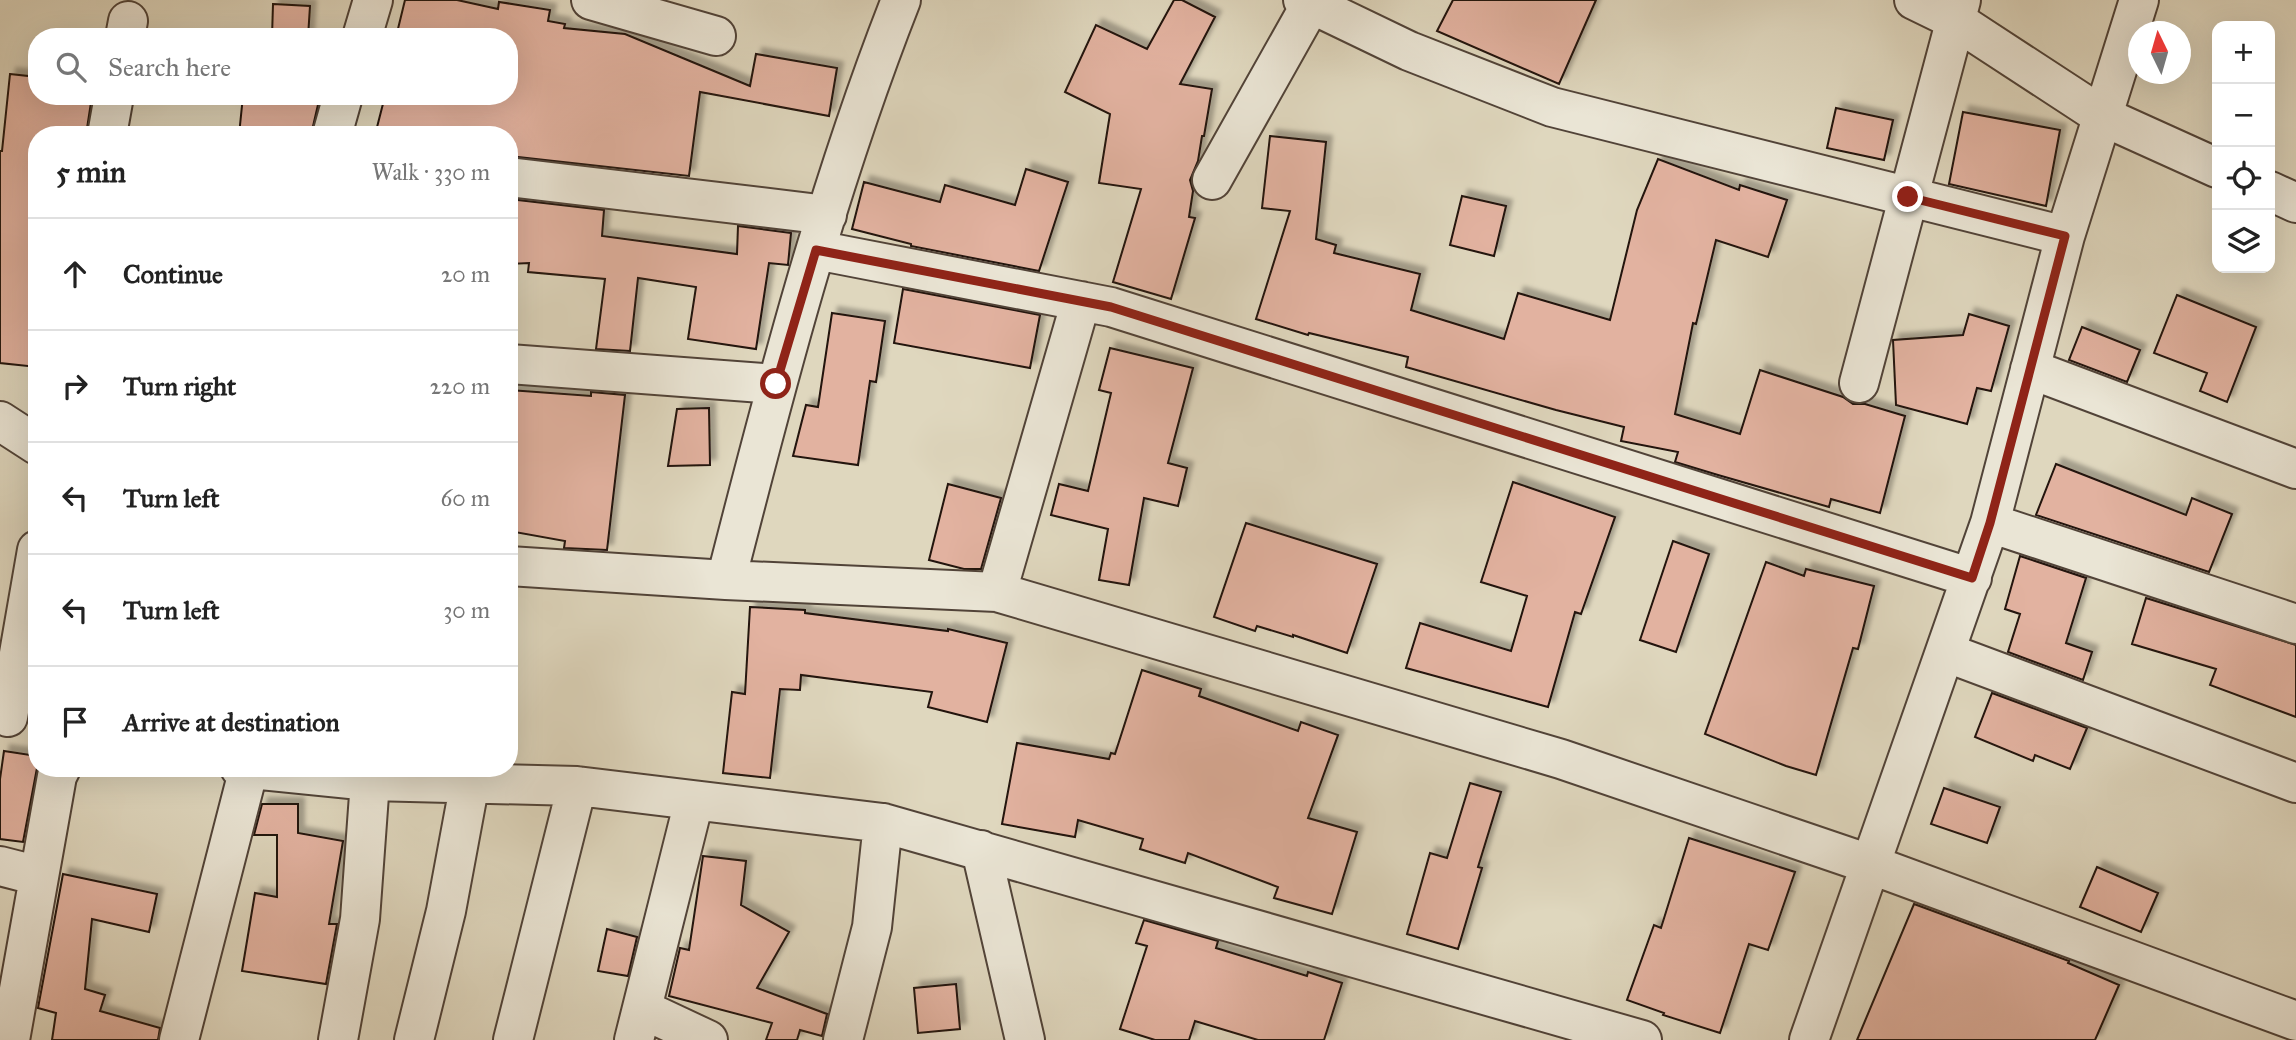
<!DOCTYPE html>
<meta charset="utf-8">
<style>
body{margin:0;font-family:"IM FELL Great Primer",serif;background:#f2f2f2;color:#222}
.controls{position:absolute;right:21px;top:21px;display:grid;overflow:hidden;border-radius:14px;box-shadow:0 7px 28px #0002}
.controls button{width:63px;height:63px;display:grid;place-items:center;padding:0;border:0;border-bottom:2px solid #e0e0e0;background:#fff;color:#222;font:35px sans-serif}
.compass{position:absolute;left:2128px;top:21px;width:63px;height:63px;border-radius:50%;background:#fff;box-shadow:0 7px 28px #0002;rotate:355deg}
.stop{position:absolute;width:21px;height:21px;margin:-16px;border:5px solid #8f2418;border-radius:50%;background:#fff}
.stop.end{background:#8f2418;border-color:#fff;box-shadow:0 2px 7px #0008}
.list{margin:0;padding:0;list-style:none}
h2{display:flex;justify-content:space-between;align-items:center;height:91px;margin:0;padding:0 28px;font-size:30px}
h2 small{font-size:23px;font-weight:400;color:#767676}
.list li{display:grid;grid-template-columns:46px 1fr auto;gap:21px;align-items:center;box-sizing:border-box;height:112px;padding:0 28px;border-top:2px solid #e0e0e0}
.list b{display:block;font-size:26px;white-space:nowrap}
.list em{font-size:23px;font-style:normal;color:#767676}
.icon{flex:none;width:38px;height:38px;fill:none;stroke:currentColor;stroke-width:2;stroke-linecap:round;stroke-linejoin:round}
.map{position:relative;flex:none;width:2296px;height:1040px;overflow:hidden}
.search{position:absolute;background:#fff;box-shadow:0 7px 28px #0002;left:28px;top:28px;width:490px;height:77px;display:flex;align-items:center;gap:18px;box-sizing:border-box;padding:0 24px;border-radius:28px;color:#767676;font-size:26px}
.panel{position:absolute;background:#fff;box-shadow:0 7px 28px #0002;left:28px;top:126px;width:490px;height:651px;border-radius:28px}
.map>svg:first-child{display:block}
.building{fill:#e2b2a0;stroke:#22120c;stroke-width:2;filter:url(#shadow)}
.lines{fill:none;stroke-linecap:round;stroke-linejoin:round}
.minor-casing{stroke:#514338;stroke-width:42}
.minor{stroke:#eae5d5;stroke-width:38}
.route{stroke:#8f2418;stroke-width:9}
</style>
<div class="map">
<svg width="2296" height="1040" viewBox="0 0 2296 1040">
<defs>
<filter id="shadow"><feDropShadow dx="6" dy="-6" stdDeviation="2" flood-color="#0004"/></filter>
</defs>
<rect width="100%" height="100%" fill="#dfd7be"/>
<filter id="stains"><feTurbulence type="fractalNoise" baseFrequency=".00286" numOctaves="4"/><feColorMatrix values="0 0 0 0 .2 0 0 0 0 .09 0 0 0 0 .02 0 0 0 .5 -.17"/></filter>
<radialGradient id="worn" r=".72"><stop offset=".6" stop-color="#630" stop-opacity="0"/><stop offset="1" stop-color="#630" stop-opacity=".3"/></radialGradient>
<path class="building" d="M405 0H457L498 9 499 2 550 10 548 21 565 24 564 28 625 34 750 86 756 54 837 68 829 116 700 92 689 176 509 156V135H375L385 96H509V37H396Z
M1174 0H1182L1215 17 1180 84 1212 89 1204 136H1202L1198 161 1190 180 1193 191 1189 217 1195 218 1171 299 1113 282 1141 189 1099 183 1110 114 1065 92 1096 25 1147 49Z
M1453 0H1596L1559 84 1437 31Z
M273 4 310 6 308 37H272Z
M10 74 37 77V96H92L86 135H37V367L0 363V151H2Z
M243 96H320L311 135H239Z
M1836 108 1893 120 1884 160 1827 148Z
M1963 112 2060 130 2046 206 1949 184Z
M1270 136 1326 142 1316 239 1336 245 1334 253 1420 274 1411 310 1504 339 1518 293 1610 320 1637 210 1658 159 1739 190 1740 185 1787 200 1768 257 1716 240 1696 324 1693 323 1675 414 1740 434 1760 370 1843 397 1853 404H1865L1905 416 1880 513 1831 499 1829 507 1718 475 1675 462 1678 452 1621 441 1624 427 1556 410 1406 367 1408 357 1309 333 1308 335 1256 319 1290 211 1262 208Z
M1026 169 1068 182 1039 271 911 246V244L852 229 864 182 940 202 945 185 1015 205Z
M1462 196 1506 206 1494 256 1450 245Z
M509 199 604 210 602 236 737 254 738 226 791 233 788 265 769 263 756 349 688 339 696 287 638 278 630 351 596 349 605 279 528 272 529 263 509 264Z
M903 289 1040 315 1030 368 894 343Z
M2177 295 2256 327 2227 402 2200 391 2207 373 2154 353Z
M832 313 885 321 876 382 870 381 858 465 793 456 806 405 818 407Z
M1969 314 2009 326 1991 391 1977 388 1967 424 1896 405 1893 340 1963 335Z
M2082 327 2140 350 2127 382 2069 360Z
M1110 348 1193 368 1168 463 1187 468 1178 506 1144 498 1129 585 1099 580 1108 529 1051 515 1059 484 1088 491 1111 393 1099 390Z
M509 390 591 396V392L625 395 607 550 564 548 565 541 509 531Z
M709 408 710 465 668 466 677 409Z
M2056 464 2186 515 2192 498 2232 514 2209 572 2036 515Z
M1513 482 1615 517 1581 614 1575 612 1548 707 1406 668 1420 623 1511 651 1527 596 1481 582Z
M948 484 1001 498 981 569H964L929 560Z
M1246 523 1377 564 1347 653 1293 635V637L1257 626 1255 631 1214 617Z
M1673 541 1709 554 1676 652 1640 640Z
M2020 556 2086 578 2066 643 2092 652 2083 680 2008 652 2020 614 2005 609Z
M1766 562 1804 576 1806 569 1874 586 1858 649 1853 648 1816 775 1786 766 1705 734Z
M2146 598 2296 645V717L2210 685 2216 669 2132 644Z
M750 607 805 610V613L948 631V629L1007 643 987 722 928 707 932 692 801 675 800 690 780 689 770 778 723 773 732 692 745 694Z
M1142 670 1201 689 1199 696 1298 731 1301 722 1338 735 1308 818 1357 832 1332 914 1274 898 1278 887 1188 853 1185 863 1140 849 1143 839 1078 820 1075 837 1002 824 1017 743 1109 759 1111 753 1115 754Z
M1992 693 2087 728 2070 769 2035 755 2033 761 1975 737Z
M4 751 37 756V768L23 842 0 839V779Z
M1470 783 1501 792 1478 867 1482 868 1458 949 1407 934 1430 853 1447 858Z
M1944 788 2000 807 1987 843 1931 824Z
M262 804H298V833L343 841 329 924H337L326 984 242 971 255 893 277 897V835H254Z
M1689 838 1795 872 1768 950 1749 944 1720 1033 1663 1015 1664 1013 1627 1000 1654 925 1661 928Z
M703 856 746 861 741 905 789 932 757 988 827 1014 822 1036 800 1030 797 1040H766L772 1023 669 996 680 948 689 950Z
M2097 867 2158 893 2141 932 2080 907Z
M63 874 157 894 149 932 92 919 85 989 105 995 100 1011 160 1028 158 1040H52L56 1013 38 1008Z
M1914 904 2069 961 2068 963 2119 985 2095 1040H1857Z
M1144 920 1218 941 1216 948 1307 976 1308 972 1342 983 1324 1040H1258L1195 1021 1189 1040H1155L1120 1029 1147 946 1136 943Z
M607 929 637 937 628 976 598 971Z
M956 984 960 1029 918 1033 914 988Z"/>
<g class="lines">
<g class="minor-casing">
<path id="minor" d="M591 0 716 36
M1303 0 1409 51 1552 107 2065 236
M1914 0 1955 20 2102 116 2217 168
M125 37 128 21
M362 37 373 0
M107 135 114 96
M332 135 343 96
M509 177 827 215
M1212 180 1311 4
M2270 191 2296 203
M816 250 1111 307 1972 578
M509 364 776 384
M2030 369 2296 469
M1859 383 1961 0
M0 421 37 445
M1990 523 2296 624
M509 566 726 580 997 592 1561 759 1872 865 2296 1021
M726 580C776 384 827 188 901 0
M997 592 1081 301
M1945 652 2296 783
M8 717 37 550
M240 768 370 781 577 786 883 823 1642 1040
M981 850 1025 1040
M0 866 39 876
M644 1010 708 1040
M10 1040 57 776 61 768
M179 1040 249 768
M338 1040 360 919 370 781
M414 1040 446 911 470 782
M513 1040 577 786
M634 1040 694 801
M843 1040 872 927 883 823
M1809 1040 1990 523 2065 236 2139 0"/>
</g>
<use href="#minor" class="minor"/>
</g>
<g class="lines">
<path class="route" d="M776 384 816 250 1111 307 1972 578 1990 523 2065 236 1908 197"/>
</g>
<rect width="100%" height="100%" filter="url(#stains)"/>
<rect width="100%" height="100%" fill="url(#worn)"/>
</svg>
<div class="controls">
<button>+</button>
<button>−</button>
<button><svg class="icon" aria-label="locate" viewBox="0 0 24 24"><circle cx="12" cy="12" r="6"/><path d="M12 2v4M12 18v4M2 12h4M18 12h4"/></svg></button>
<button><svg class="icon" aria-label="layers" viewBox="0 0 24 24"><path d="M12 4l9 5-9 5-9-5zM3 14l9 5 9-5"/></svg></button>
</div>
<svg class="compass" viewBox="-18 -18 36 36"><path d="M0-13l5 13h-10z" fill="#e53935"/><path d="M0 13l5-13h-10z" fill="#767676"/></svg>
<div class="stop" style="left:776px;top:384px"></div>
<div class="stop end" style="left:1908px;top:197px"></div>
<div class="search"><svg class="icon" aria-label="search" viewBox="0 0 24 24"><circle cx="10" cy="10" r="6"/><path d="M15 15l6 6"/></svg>Search here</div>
<section class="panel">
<h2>5 min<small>Walk · 330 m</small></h2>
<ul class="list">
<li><svg class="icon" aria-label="ahead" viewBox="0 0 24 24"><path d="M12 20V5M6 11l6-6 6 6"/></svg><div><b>Continue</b></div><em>20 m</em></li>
<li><svg class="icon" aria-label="right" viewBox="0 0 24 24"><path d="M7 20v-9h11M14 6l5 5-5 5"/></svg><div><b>Turn right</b></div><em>220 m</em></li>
<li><svg class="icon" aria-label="left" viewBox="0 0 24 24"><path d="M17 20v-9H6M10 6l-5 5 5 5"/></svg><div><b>Turn left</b></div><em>60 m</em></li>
<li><svg class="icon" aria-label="left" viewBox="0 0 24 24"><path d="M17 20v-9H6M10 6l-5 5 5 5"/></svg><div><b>Turn left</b></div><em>30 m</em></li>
<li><svg class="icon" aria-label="arrive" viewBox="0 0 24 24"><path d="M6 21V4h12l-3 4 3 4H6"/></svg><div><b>Arrive at destination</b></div></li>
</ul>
</section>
</div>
